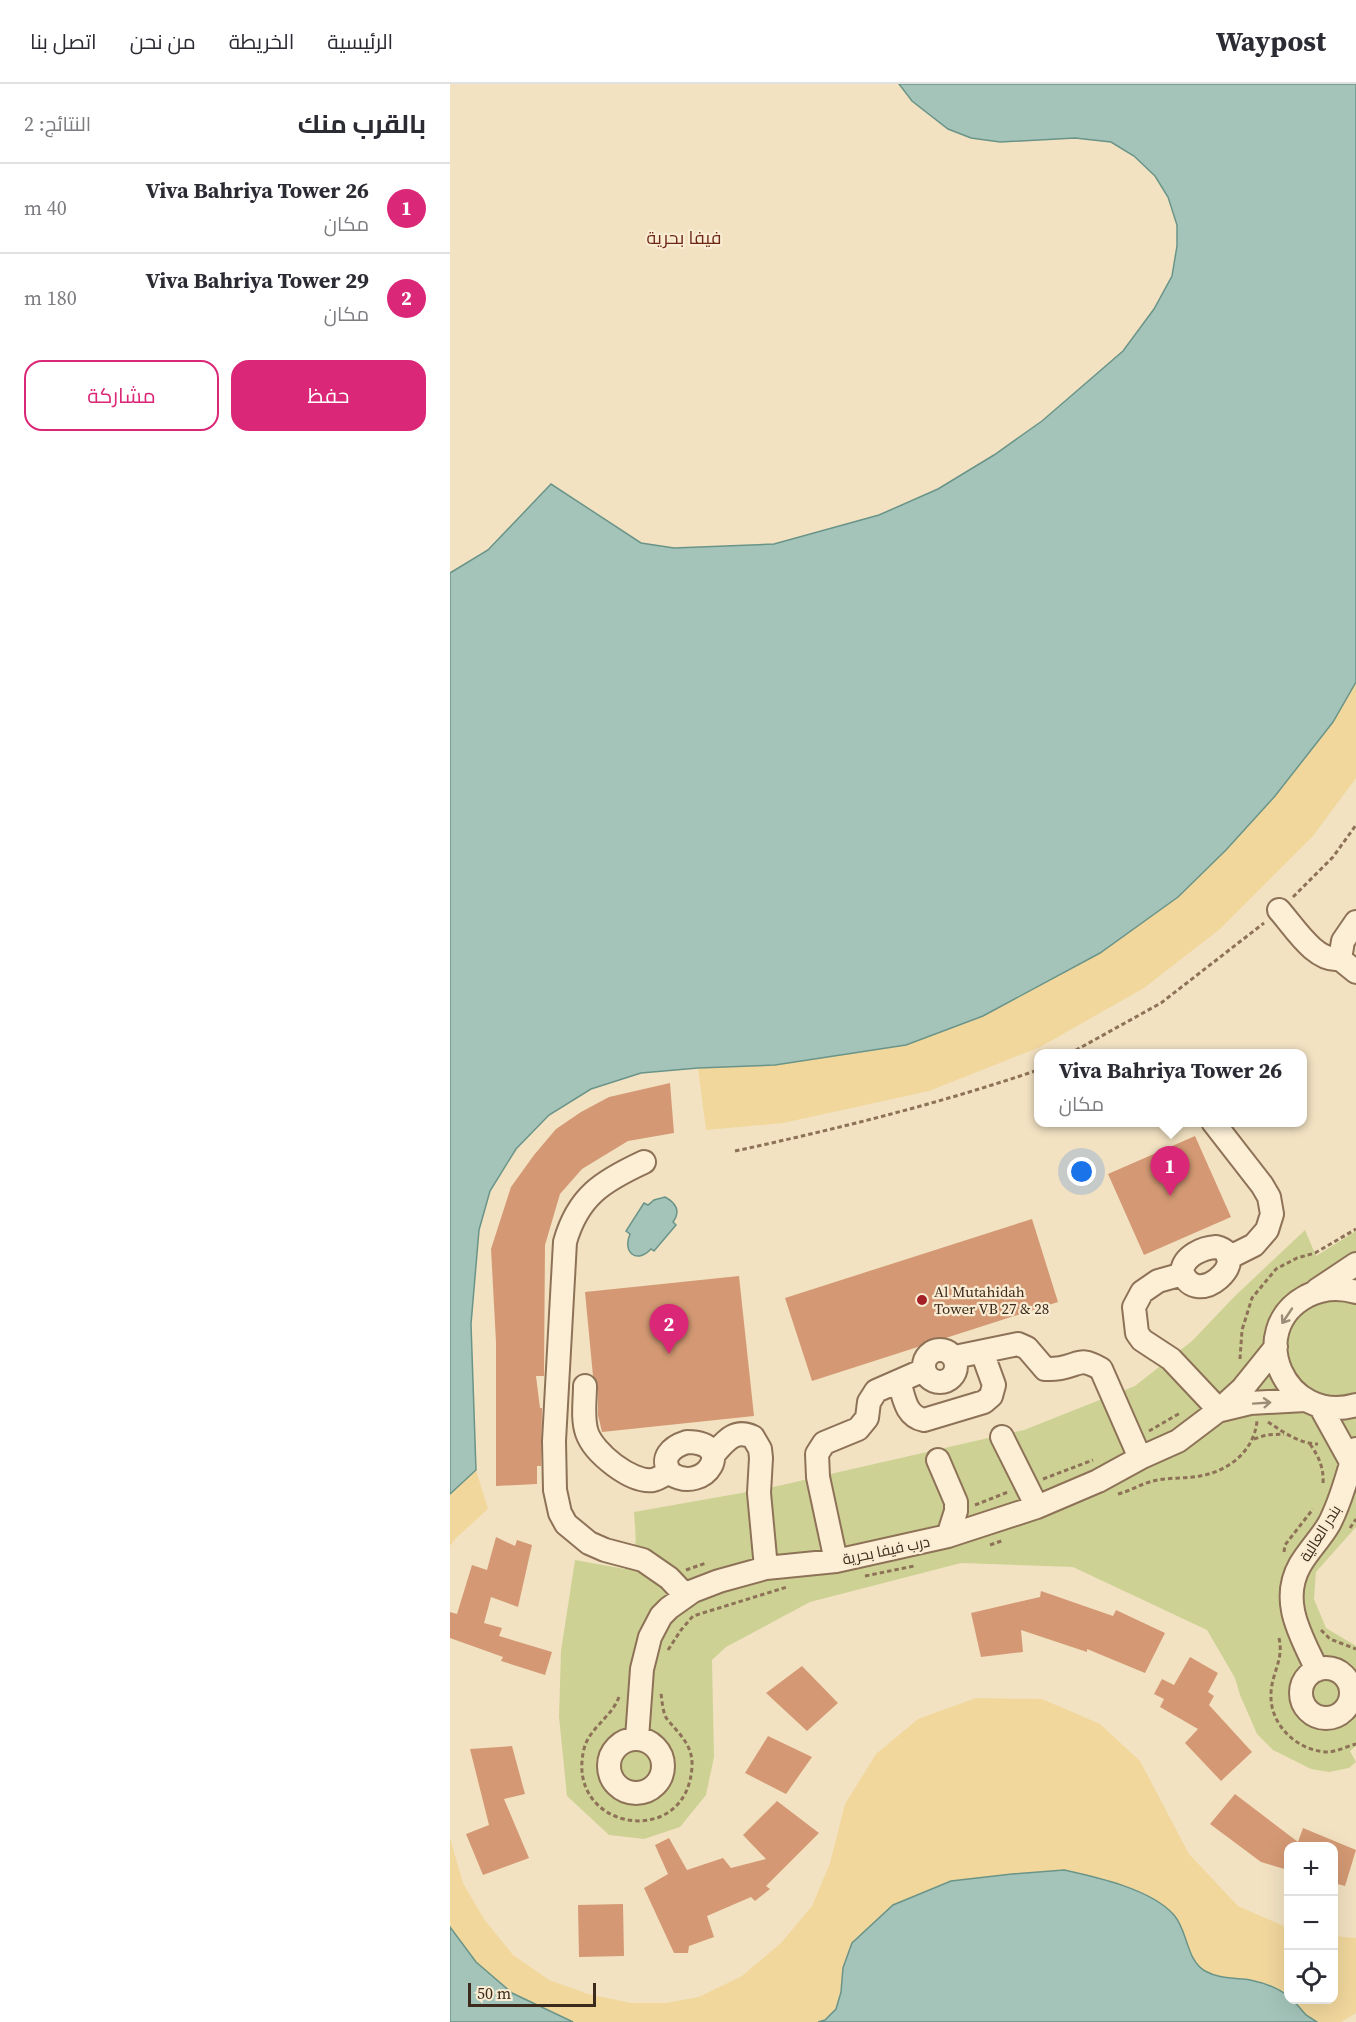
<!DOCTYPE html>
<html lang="ar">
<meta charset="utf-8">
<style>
body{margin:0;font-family:"Source Serif 4",Cairo,serif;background:#f2f2f3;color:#2b2b33;direction:rtl}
.controls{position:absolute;right:18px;bottom:18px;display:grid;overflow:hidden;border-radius:12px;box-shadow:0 6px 24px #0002}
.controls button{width:54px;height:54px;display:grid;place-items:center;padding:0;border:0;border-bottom:2px solid #e1e1e2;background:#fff;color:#2b2b33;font:30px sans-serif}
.scale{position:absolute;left:18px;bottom:15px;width:128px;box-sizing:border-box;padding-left:6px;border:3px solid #3c2b1c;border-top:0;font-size:16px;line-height:21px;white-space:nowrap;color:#3c2b1c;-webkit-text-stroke:4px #f9ecd2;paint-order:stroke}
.you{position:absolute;left:632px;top:1088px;width:21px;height:21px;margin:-15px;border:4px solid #fff;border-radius:50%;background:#1a73e8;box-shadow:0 0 0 9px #1a73e833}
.badge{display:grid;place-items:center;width:39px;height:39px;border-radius:50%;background:#db2777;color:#fff;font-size:20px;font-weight:700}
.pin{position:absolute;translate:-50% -50px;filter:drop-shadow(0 2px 3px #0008)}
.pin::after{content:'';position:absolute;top:32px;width:21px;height:18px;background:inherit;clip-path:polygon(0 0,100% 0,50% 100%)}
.popup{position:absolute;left:584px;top:965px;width:273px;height:78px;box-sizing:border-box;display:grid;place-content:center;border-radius:12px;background:#fff;filter:drop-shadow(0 2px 4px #0005);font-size:20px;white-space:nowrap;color:#7c7c81}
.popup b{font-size:22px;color:#2b2b33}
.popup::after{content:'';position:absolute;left:50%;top:100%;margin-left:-12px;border:12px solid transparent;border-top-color:#fff}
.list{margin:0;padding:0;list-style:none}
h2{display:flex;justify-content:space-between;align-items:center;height:78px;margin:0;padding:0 24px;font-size:26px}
h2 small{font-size:20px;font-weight:400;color:#7c7c81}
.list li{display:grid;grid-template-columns:39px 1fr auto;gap:18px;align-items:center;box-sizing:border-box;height:90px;padding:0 24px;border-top:2px solid #e1e1e2}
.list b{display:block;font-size:22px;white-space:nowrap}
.list p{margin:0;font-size:20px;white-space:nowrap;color:#7c7c81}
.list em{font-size:20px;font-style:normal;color:#7c7c81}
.actions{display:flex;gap:12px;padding:18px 24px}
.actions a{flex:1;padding:14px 0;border:2px solid #db2777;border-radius:18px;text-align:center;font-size:21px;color:#db2777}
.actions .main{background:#db2777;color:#fff}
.icon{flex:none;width:33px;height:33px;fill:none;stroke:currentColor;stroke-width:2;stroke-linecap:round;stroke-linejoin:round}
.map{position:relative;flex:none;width:906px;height:1938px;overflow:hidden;direction:ltr}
header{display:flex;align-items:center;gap:36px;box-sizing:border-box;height:84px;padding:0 30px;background:#fff;border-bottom:2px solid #e1e1e2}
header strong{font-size:28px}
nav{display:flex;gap:33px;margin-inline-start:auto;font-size:21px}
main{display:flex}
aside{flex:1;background:#fff}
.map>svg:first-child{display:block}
.green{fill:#cdd294}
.sand{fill:#f1d79c}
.water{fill:#a4c4ba;stroke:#6a9488;stroke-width:1.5}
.building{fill:#d49974}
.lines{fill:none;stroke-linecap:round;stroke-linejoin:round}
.minor-casing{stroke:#8e7257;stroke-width:26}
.path{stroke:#8e7257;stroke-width:3;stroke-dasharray:4.5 3;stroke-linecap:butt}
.minor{stroke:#fcefd6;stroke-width:22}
.oneway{stroke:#9c8d79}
.poi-dot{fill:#a32126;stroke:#f9ecd2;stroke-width:2}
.labels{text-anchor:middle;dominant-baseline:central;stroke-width:4.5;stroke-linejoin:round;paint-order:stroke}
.poi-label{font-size:15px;fill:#3c2b1c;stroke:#f9ecd2;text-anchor:start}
.street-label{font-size:15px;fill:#3c2b1c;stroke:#f9ecd2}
.quarter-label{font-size:18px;fill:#6d2717;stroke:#f9ecd2}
</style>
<header>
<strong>Waypost</strong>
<nav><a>الرئيسية</a><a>الخريطة</a><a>من نحن</a><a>اتصل بنا</a></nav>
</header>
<main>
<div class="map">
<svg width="906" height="1938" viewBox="0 0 906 1938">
<rect width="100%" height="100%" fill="#f2e2c2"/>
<path class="green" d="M855 1146 866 1172 906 1147V1443L866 1488 864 1515 876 1544 906 1562V1662L900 1667 906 1678 899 1684 879 1688 861 1685 823 1666 807 1650 790 1611 785 1594 757 1546 623 1483 511 1479 360 1518 276 1563 262 1576 264 1673 256 1711 230 1743 194 1755 159 1751 117 1712 109 1633 111 1567 125 1476 175 1485C190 1470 185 1448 184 1428L319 1404 574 1346 685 1302 742 1257 785 1212Z"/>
<path class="sand" d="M906 598V694L863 752 770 845 694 904 590 963 479 1007 333 1039 256 1046 248 984 325 981 456 961 533 932 650 869 728 813 776 766 825 712 883 638Z
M26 1386 38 1425 6 1454 0 1462V1410Z
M526 1614 592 1615 650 1640 690 1677 739 1770 788 1822 838 1844V1912C833 1908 828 1904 822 1902 802 1896 758 1897 746 1879 737 1865 731 1847 724 1832L613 1786 562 1790 501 1797 393 1884C391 1903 391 1933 368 1938H123L62 1909 26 1878 0 1843V1754L13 1799 34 1835 63 1871 99 1896 138 1910 181 1919H216L249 1913 292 1892 331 1859 362 1822 380 1779 395 1720 426 1670 468 1635Z
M884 1852 906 1854V1929L891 1938H867L856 1931 843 1916H884Z"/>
<path class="water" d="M449 0H906V598L883 638 825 712 776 766 728 813 650 869 533 932 456 961 325 981 248 984 191 989 141 1005 99 1031 66 1065 40 1107 29 1146 21 1240 26 1386 0 1410V489L38 466 101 400 191 459 224 464 324 460 429 431 488 405 544 371 592 337 673 267 704 225 722 192 727 162V141L718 113 705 92 684 72 661 58 625 54 550 58 521 54 498 45 462 17Z
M215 1113C226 1119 231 1127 223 1138L226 1141 204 1167 201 1165C187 1180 172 1169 180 1150L176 1147 194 1119 198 1121 204 1116Z
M614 1786C646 1793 701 1805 724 1831 738 1847 736 1876 755 1887 769 1895 785 1894 800 1896 815 1899 827 1903 838 1912V1916H843L856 1931 867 1938H368L375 1936 386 1925 391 1908 393 1884 402 1859 443 1821 501 1797 562 1790Z
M0 1843 26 1878 62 1909 123 1938H0Z"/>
<path class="building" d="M220 999 224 1049 178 1057 132 1085 110 1110 95 1161 94 1292H86L90 1324H92L91 1382H87V1400L46 1402V1258L41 1165 61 1103 84 1071 106 1045 131 1028 159 1013Z
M745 1052 781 1133 694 1171 658 1090Z
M582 1135 608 1218 362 1297 335 1214Z
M289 1192 304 1332 152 1348 148 1331V1302L143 1292 135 1208Z
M46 1453 65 1462 67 1456 82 1461 68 1523 41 1513 34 1539 52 1544 49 1552 102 1568 95 1591 51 1577 53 1573 0 1554V1528L7 1530 22 1481 37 1486Z
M591 1507 663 1532 666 1526 715 1549 695 1589 637 1565V1568L571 1546 573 1568 531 1573 521 1529 590 1513Z
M740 1573 768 1589 758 1608 764 1612 759 1621 802 1668 771 1697 735 1659 748 1645 710 1623 714 1615 704 1610 712 1595 724 1601Z
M352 1582 388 1619 357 1647 316 1609Z
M318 1652 362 1673 336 1710 295 1689Z
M62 1662 75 1710 54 1715 79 1774 33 1791 16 1750 39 1741 20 1665Z
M785 1710 848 1758 853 1744 906 1766 895 1802 884 1799V1762H838V1786L811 1778 760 1740Z
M327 1717 369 1749 316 1802 320 1805 305 1817 301 1813 257 1832 264 1853 239 1862 238 1869H224L194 1804 218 1790 205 1761 219 1754 237 1786 273 1774 281 1784 316 1775 293 1751Z
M173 1820 174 1872 129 1873 128 1821Z"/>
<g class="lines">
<g class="minor-casing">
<path id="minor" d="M829 826C845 844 865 878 890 875
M906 838 893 857 890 875 906 888
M763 1038 812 1101 819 1113 822 1130 817 1146 804 1161 778 1174
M194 1078C153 1097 128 1112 115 1158L104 1357 105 1406 110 1429 116 1440 139 1459 155 1466 193 1476 219 1494 236 1512
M766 1163C805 1172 746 1229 732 1187 734 1172 752 1164 766 1163Z
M733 1190 708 1197 692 1208 684 1223 687 1249 692 1256 721 1275 769 1326
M867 1206 906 1180
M906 1208C889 1203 873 1204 857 1212 793 1246 835 1342 906 1321
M474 1282a16 16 0 1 1 32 0a16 16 0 1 1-32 0Z
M505 1273 568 1260 577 1264 595 1285C600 1285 606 1285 611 1284 631 1280 630 1273 651 1285L690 1374
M449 1297C454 1313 455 1332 474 1336L534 1318 541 1312 544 1301 532 1268
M135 1302C135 1317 132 1335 137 1349 144 1369 181 1399 203 1396 208 1395 215 1390 220 1388
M870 1322 901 1378
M771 1326 800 1319 855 1316
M552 1353 587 1423
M237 1358C287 1358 256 1411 221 1390 209 1374 221 1363 237 1358Z
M263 1371C275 1358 284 1344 303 1353L310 1365 311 1374 309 1409 316 1484
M488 1376 506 1418V1427L498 1452
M386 1477 368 1393 367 1370 374 1359 408 1345 417 1334 419 1318 426 1307 474 1286
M851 1609a25 25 0 1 1 50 0a25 25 0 1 1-50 0Z
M867 1586C852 1553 829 1518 850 1481 858 1467 871 1454 879 1440 892 1416 897 1390 906 1365
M187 1654 192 1585 200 1553 211 1532 219 1524 243 1507 269 1497 316 1484 386 1477 498 1452 587 1423 648 1397 690 1374 728 1357 769 1326 793 1304 826 1263
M159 1682a27 27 0 1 1 54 0a27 27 0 1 1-54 0Z"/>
</g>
<path class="path" d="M843 813 883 773 906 741
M619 970 711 919 814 839
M285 1067C387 1045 488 1020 588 986
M790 1275 792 1246 802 1214 826 1185 847 1174 865 1169 906 1145
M818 1338C833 1348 850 1360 868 1360
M699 1347 730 1329
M804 1355 816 1351 834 1350
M860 1360C869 1373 874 1384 873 1400
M593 1395 643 1376
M668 1410C680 1407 691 1400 703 1397 718 1393 735 1395 750 1392 779 1387 804 1367 807 1337
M525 1421 558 1408
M900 1444 906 1435
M540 1461 554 1456
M834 1468 835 1461 863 1425
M236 1486 256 1479
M415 1492 464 1482
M871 1546 880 1555 906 1565
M829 1554C834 1576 822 1588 821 1609 819 1641 848 1668 879 1668 888 1667 898 1662 906 1660
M218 1566 231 1546 243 1532 337 1503
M169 1613C161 1634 139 1644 134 1665 114 1747 238 1767 242 1682 243 1661 229 1650 217 1635 213 1630 212 1617 211 1609"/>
<use href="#minor" class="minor"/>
</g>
<defs><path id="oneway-shaft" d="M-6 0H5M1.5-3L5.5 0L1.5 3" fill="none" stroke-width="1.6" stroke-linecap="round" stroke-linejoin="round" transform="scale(1.5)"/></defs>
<g class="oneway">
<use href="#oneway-shaft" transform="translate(837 1232) rotate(124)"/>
<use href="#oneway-shaft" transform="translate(812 1319) rotate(-4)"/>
</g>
<circle class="poi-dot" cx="472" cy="1216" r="6"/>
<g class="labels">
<g class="poi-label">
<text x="484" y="1207">Al Mutahidah<tspan x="484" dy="17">Tower VB 27 &amp; 28</tspan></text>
</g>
<g class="street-label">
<text transform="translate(870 1449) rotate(-58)">بندر العالية</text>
<text transform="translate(436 1466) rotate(-12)">درب فيفا بحرية</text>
</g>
<g class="quarter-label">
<text x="234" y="153">فيفا بحرية</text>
</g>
</g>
</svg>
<div class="controls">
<button>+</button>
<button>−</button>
<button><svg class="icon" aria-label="locate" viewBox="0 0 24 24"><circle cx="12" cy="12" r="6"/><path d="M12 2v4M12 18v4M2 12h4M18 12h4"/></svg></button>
</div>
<div class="scale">50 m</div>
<div class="you"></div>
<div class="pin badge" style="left:720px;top:1112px">1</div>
<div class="popup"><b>Viva Bahriya Tower 26</b>مكان</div>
<div class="pin badge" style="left:219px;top:1270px">2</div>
</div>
<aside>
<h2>بالقرب منك<small>النتائج: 2</small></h2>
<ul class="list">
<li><span class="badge">1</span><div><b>Viva Bahriya Tower 26</b><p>مكان</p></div><em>40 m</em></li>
<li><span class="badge">2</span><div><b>Viva Bahriya Tower 29</b><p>مكان</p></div><em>180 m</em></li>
</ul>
<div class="actions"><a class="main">حفظ</a><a>مشاركة</a></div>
</aside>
</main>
